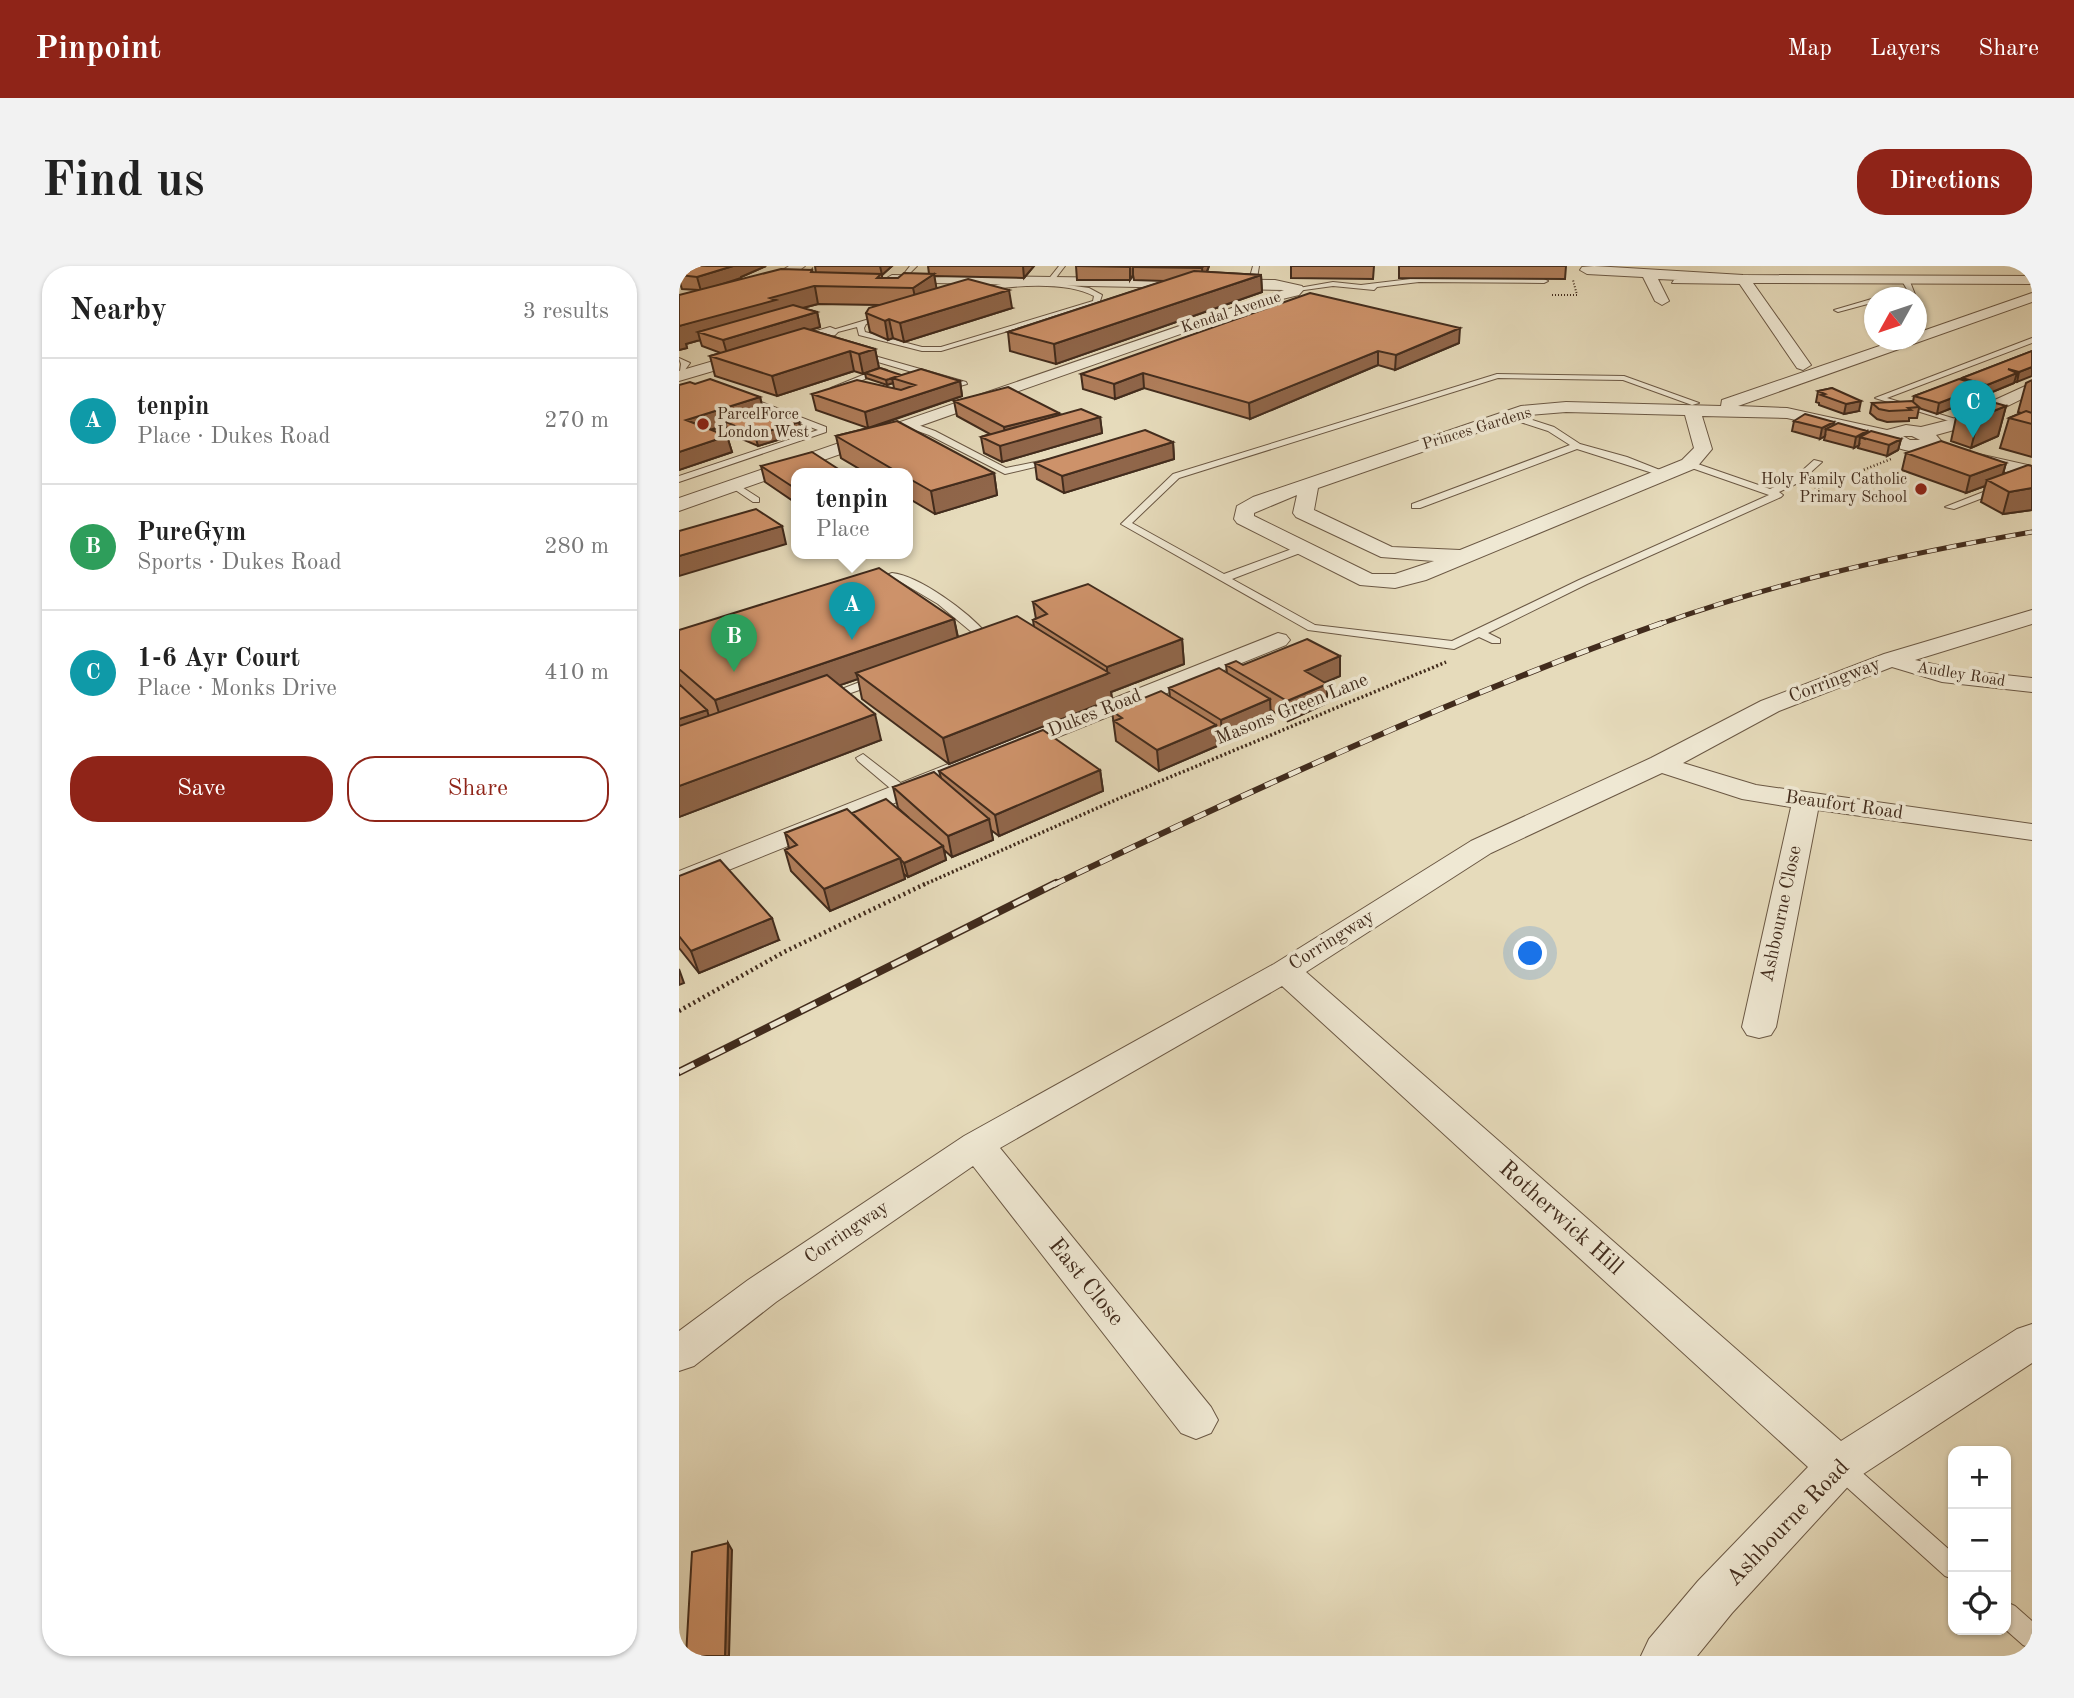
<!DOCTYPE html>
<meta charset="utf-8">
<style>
body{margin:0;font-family:"Old Standard TT",serif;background:#f2f2f2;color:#222}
.controls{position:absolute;right:21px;bottom:21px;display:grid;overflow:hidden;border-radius:14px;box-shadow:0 2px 5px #0004}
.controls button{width:63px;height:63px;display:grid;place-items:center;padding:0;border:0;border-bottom:2px solid #e0e0e0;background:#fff;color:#222;font:35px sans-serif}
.compass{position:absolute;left:1185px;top:21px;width:63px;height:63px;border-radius:50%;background:#fff;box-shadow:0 2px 5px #0004;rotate:230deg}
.you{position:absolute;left:852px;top:688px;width:24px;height:24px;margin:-18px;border:5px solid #fff;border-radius:50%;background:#1a73e8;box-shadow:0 0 0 10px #1a73e833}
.badge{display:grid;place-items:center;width:46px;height:46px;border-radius:50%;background:#8f2418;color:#fff;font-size:23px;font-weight:700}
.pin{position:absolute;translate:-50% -58px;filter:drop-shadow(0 2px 4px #0008)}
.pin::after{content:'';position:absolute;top:37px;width:24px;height:21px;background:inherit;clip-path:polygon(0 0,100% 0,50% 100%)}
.popup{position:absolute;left:112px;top:202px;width:122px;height:91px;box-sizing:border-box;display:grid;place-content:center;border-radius:14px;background:#fff;filter:drop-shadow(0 2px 5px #0005);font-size:23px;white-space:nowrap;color:#767676}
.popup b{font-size:26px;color:#222}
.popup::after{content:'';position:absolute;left:50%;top:100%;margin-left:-14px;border:14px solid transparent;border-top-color:#fff}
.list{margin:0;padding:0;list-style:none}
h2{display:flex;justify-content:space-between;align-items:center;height:91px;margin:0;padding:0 28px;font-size:30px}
h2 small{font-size:23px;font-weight:400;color:#767676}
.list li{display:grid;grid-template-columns:46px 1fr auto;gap:21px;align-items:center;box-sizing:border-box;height:126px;padding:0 28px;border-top:2px solid #e0e0e0}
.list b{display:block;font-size:26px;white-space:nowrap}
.list p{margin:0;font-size:23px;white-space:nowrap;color:#767676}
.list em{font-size:23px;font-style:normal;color:#767676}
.actions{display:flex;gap:14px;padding:21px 28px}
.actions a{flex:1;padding:16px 0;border:2px solid #8f2418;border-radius:28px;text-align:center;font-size:24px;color:#8f2418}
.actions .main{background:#8f2418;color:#fff}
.icon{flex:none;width:38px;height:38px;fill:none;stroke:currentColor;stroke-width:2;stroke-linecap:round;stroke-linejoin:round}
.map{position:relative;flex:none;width:1353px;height:1390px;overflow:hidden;border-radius:28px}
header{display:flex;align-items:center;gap:42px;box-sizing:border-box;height:98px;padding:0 35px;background:#8f2418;color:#fff}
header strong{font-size:33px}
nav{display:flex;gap:38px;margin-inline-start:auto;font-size:24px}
.intro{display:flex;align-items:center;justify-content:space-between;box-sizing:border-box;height:168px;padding:0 42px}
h1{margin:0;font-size:49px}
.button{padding:18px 32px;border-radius:28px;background:#8f2418;color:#fff;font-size:24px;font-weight:700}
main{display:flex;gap:42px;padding:0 42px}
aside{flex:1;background:#fff;border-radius:28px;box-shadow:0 2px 5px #0004}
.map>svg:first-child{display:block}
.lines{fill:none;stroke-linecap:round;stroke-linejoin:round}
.lane-casing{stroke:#6b5844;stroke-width:2}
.street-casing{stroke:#6b5844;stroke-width:2}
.path-far3{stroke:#422c1d;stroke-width:2;stroke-dasharray:1 2;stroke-linecap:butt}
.path-far2{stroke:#422c1d;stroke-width:2.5;stroke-dasharray:1 2.5;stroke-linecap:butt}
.path-far1{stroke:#422c1d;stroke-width:3.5;stroke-dasharray:2 2.5;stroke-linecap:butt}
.path{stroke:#422c1d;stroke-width:4.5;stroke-dasharray:2 3.5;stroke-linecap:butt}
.lane{fill:#efe8d3;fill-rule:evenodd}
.street{fill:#efe8d3;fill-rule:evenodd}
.rail-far2-casing{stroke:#422c1d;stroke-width:5}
.rail-far1-casing{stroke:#422c1d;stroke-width:6}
.rail-casing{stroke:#422c1d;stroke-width:8}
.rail-far2{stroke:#efe8d3;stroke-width:3.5;stroke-dasharray:10;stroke-linecap:butt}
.rail-far1{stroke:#efe8d3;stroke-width:4.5;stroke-dasharray:13;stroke-linecap:butt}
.rail{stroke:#efe8d3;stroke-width:5;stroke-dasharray:17;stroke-linecap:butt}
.wall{fill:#b07e5b;stroke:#422c1d;stroke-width:2}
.shaded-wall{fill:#90664a;stroke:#422c1d;stroke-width:2}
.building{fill:#cd926a;stroke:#422c1d;stroke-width:2}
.poi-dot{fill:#8f2418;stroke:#efe8d3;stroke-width:2.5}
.labels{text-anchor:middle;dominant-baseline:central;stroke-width:7;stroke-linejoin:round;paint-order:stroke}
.far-street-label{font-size:16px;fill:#422c1d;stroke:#efe8d3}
.far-poi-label{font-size:16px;fill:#422c1d;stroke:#efe8d3;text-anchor:start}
.street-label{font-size:19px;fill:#422c1d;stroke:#efe8d3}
.near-street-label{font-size:23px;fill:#422c1d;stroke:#efe8d3}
</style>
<header>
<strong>Pinpoint</strong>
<nav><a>Map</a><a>Layers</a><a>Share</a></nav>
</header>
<div class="intro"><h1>Find us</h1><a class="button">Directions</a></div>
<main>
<aside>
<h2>Nearby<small>3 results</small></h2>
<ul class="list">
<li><span class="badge" style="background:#0f9aa8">A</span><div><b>tenpin</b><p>Place · Dukes Road</p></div><em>270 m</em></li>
<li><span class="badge" style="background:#2e9e5b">B</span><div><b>PureGym</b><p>Sports · Dukes Road</p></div><em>280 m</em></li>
<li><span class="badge" style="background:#0f9aa8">C</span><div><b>1-6 Ayr Court</b><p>Place · Monks Drive</p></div><em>410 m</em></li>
</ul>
<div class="actions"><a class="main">Save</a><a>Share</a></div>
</aside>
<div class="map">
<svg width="1353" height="1390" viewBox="0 0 1353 1390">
<rect width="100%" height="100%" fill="#e6dbbb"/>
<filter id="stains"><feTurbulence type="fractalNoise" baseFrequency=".00286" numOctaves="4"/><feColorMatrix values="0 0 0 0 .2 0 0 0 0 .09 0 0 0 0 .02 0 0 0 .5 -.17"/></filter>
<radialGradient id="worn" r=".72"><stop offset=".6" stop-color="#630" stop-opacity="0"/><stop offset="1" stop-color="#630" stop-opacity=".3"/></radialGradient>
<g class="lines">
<g class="lane-casing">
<path id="lane" d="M231 0H238L224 14H220Z
M380 0H386L373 17 410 22 423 29 420 38 262 85H243L180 69 178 61 151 68 147 66 207 48 210 52 187 58 185 62 186 66 243 81H262L414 35 415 30C386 14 328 20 296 26L292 24 322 18 371 17 368 15Z
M574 0H580L577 18 573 20 569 18Z
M1226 11 1230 13 1237 31 1208 32 1230 27 1222 13Z
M740 12 865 13 869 15 865 17 740 16 698 21 695 24 654 20 618 25 614 23 654 16 682 19Z
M995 14H1065L1069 16 1065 18 993 17Z
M1196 32V36L1159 46 1155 44Z
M1353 72V77L1208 132 1283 155V159L1196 132Z
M178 85 287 116 288 118 281 120 175 89Z
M0 92 11 97 0 112 2 98Z
M201 102 208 104 159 124 152 122Z
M818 108 945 110 1020 137 1013 139 944 114 819 112 500 212 453 257 545 308 621 280H629V284L553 313 636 359 773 375 900 314 1090 229 1007 200V196H1013L1091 223 1115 212 1135 194 1143 196 1121 216 1100 226 1104 229 1102 231 908 318 809 367 821 373V377H813L800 371 775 383 629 364 442 258 494 208Z
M61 130H67L147 161V166L0 216V210L139 164 61 134Z
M832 147 875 161 901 178 948 191 991 208 983 210 898 183 741 242H733V238L891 179 869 165 829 152V148Z
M228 155 256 165 327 202 376 192 381 195 326 208 250 169 225 160 224 158Z
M1353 207V213L1275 243 1266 241Z
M55 216 80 232V236H74L52 221 50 219Z
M213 307C241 310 289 346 308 368L296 379H288L286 377 295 368 259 338 217 313 193 319 188 316Z
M199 409 205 413 203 416 152 434 148 435 142 431Z
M184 488 228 522 230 525 228 528H218L179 495 177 492Z
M1161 1191 1169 1194 1274 1287V1313L1266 1310 1153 1208 1150 1201 1153 1194Z
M1327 1336 1336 1340 1353 1355V1383L1344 1379 1327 1364Z"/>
</g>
<g class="street-casing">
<path id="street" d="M110 0H126L109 13 0 41V33L99 7Z
M915 0 1064 9 1353 10V18L1074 17 1132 99 1124 104 1118 102 1060 17 979 13 990 35 983 39 976 35 964 11 908 8 901 4 903 1Z
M213 9 596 14 623 20 625 23 620 29 595 35 0 245V232L605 24 208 16 206 13Z
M1353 27V36L1059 140 1108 142 1208 164 1227 159 1242 161 1274 153 1353 117V128L1286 161 1257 169 1263 176C1249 192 1220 186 1205 174L1108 152 1023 150 1033 183 1017 202 747 314 716 322 681 319 558 257 555 253 558 240 574 231 842 140 887 136 1042 140 1043 134 1218 74H1238V67ZM887 146 1006 149 1015 182 1003 194 781 284 713 281 635 244 639 222 850 149ZM1224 170H1233L1241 174H1231ZM618 229 614 247 617 251 702 291 755 295 716 308H693L575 250V247Z
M151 61 156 63 159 66 156 69 0 115V105Z
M1286 185 1353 200V212L1279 195 1277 191 1279 187Z
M1353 344V358L1236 394 1281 404 1353 412V426L1263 416 1213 401 1100 445 1004 497 1077 519 1353 558V574L1139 544 1097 761 1092 769 1080 772 1068 769 1063 761 1112 541 1063 533 983 507 812 587 627 706 1162 1175 1338 1063 1353 1058V1097L1175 1214 1053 1347 1018 1390H962L970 1373 1019 1315 1129 1201 603 720 321 882 532 1141 539 1154 532 1167 517 1173 502 1167 294 900 97 1036 15 1100 0 1105V1065L69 1014 285 870 595 698 792 575 972 492 1082 435 1205 388Z
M599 367 607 369 611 374 607 379 0 624V605Z"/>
</g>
<path class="path-far3" d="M873 29H898L894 14"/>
<path class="path-far2" d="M1136 223 1212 193"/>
<path class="path-far1" d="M244 619 441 532 767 396"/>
<path class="path" d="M0 745 105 686 248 617"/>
<use href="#lane" class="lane"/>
<use href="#street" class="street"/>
<g class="rail-far2-casing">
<path id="rail-far2" d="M978 359C1100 315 1226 288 1353 266"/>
</g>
<g class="rail-far1-casing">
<path id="rail-far1" d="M374 619C573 524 774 431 983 357"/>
</g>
<g class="rail-casing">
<path id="rail" d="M0 806 377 617"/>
</g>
<use href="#rail-far2" class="rail-far2"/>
<use href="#rail-far1" class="rail-far1"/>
<use href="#rail" class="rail"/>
</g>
<path class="wall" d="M0 0H87L62 11V12L37 20 133 4 134 7H137L136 0H213L203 9V12H219L250 8 249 0H355L345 12 255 10 257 22 333 42 225 76 214 72 209 74 191 66 187 47 198 39 139 38 124 42 138 46 141 61 131 64 196 83 200 102 184 108 175 105 98 130 36 110 31 90 42 87 23 80 21 74 7 78 8 82 0 84 19 24 3 23 1 17H0Z
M397 0H530L528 6 582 9 583 26 377 98 331 85 329 66 486 15 455 14 454 9 451 14H398Z
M612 0H695L694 13 612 12Z
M720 0H887L886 13 720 12Z
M780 77 716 104 699 99 571 153 465 122 436 133 404 123 402 108Z
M1353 85 1338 116H1335V117L1306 129 1303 128V130L1258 148 1240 142 1238 152H1230V155L1208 156 1198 153 1191 147 1193 137 1234 136 1235 130 1283 113V112Z
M186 107 222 109 281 115 283 130 191 162 315 207 318 229 256 248 229 232V208H189L162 192 157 170 189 162 137 144 133 128 215 122 214 117 208 119 187 112Z
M1353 114V191L1321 182 1330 152 1342 147 1339 146 1347 117Z
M16 118 81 131 84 145 120 156 122 167 79 180 49 167 47 159 32 164 48 170 53 186 0 204Z
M1153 122 1180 145 1165 148 1140 139V137L1137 136 1139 125Z
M275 135 380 149 421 151 423 167 323 196 305 187 302 171 311 168 278 150Z
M1327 140 1319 170 1292 182 1272 175 1279 142Z
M1115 155 1155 156 1154 160 1188 165 1187 168 1222 173 1219 184 1208 190 1179 182 1180 179 1175 182 1145 174 1146 170 1141 173 1113 165Z
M494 176 495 193 385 227 358 213 356 197Z
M1227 187 1327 197 1324 208 1353 200V244L1324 248 1302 236 1306 220 1287 227 1223 204Z
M82 200 117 208V237L86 216Z
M354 336 503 373 505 398 432 426 433 433 270 498 183 433 179 413 161 419 202 474 0 551V364L275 353 279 371 355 361 354 354 357 353Z
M547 399H564L661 410 646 416 648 437 609 455 592 444V453L543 474 537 470 538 480 480 505 437 475 433 445 491 431 490 422 548 407Z
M421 504 424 525 320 570 312 564 314 574 273 591 265 584 267 594 229 611 225 608 226 613 151 645 112 605 106 584 110 582 106 567 173 547 228 550 219 542 214 521 262 512 260 505Z
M0 610 100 674 20 707 0 682Z"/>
<path class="shaded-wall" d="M54 0H87L62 11V12L22 25 18 11Z
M201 0H213L203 9Z
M344 0H355L345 12Z
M451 0H460L454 1V9L451 14Z
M524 0H530L524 15 523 2Z
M133 4 139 38 100 48 19 66 21 74 7 78 8 82 0 84V60L91 32 132 6Z
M255 8 258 25 238 40 234 22Z
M582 9 583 26 377 98 375 78Z
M330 24 333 42 225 76 221 57Z
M138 46 141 61 48 88 44 74Z
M210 53 214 72 209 74 206 55Z
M781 62 780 77 716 104 717 89Z
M196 83 200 102 184 108 180 88Z
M171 85 175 105 98 130 93 110Z
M699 85V99L571 153 570 137Z
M1353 101V110L1338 116 1340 106Z
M464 107 465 122 436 133 435 118Z
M1338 107 1335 117 1306 129 1308 119Z
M213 112 214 117 208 119 207 114Z
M281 115 283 130 189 162 186 146Z
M1305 120 1303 130 1258 148 1260 137Z
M81 131 85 147 47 156V159L11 170 7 154Z
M1182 135 1180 145 1165 148 1167 138Z
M1327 140 1319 170 1292 182 1300 151Z
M380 147 382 162 421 151 423 167 323 196 321 180 327 177 325 161Z
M120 156 122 167 79 180 76 169Z
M1155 156 1153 164 1147 163 1146 170 1141 173 1143 162Z
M1188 165 1186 173 1181 171 1180 179 1175 182 1177 171Z
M48 170 53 186 0 204V186Z
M1222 173 1219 184 1208 190 1210 179Z
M494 176 495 193 385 227 383 210Z
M1327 197 1322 214H1308L1306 220 1287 227 1291 210Z
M315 207 318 229 256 248 252 225Z
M1353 222V244L1324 248 1330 226Z
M103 260 107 278 0 310V290Z
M275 353 280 378 177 407 179 413 44 460 36 434Z
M503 373 505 398 432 426 433 433 270 498 264 472 428 408V401Z
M661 390V410L626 425V405Z
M648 418V437L609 455 608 435Z
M591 433 592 453 543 474 542 454Z
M28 444 34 464 0 476V453Z
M196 448 202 474 0 551V520Z
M537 459 538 480 480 505 478 484Z
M421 504 424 525 320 570 316 549Z
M310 553 314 574 273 591 269 570Z
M264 580 267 594 229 611 225 597Z
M221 592 226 613 151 645 145 623Z
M93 652 100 674 20 707 12 685Z
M0 703 5 717 0 719Z
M49 1277 53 1284 50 1390H46Z"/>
<path class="building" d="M0 0H54L18 11 0 9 12 4 0 3Z
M397 0H451L450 1Z
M454 0H524L523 2 454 1Z
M102 3 133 4 132 6 202 8 198 12H219L225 7 255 8 234 22 135 20 91 32 97 34 0 60V29Z
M515 5 582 9 375 78 329 66Z
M289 13 330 24 221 57 210 53 206 55 187 47 190 42Z
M631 27 781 62 717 89 699 85 570 137 464 107 435 118 402 108Z
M114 39 138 46 44 74 19 66Z
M125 62 196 83 180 88 171 85 93 110 31 90Z
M1353 85V101L1340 106 1329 103 1338 107 1308 119 1283 112Z
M201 102 222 109 207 114 186 107Z
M242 103 281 115 186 146 133 128 178 114 222 124 236 119 213 112Z
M31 113 81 131 7 154 48 170 0 186V119L11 116 16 118Z
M1280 113 1305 120 1260 137 1235 130Z
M329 121 380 147 325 161 275 135Z
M1153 122 1182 135 1167 138 1142 129 1146 128 1139 125Z
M1306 134 1327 140 1300 151 1279 145 1284 143 1279 142 1294 136Z
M1233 135 1240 141 1229 142 1232 144 1210 145 1200 143 1193 137Z
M90 143 120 156 76 169 47 156Z
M402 143 421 151 321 180 302 171Z
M1347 145 1353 147V158L1330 152Z
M1126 148 1155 156 1143 162 1115 155Z
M218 155 315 207 252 225 229 212V208H222L157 170Z
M1159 157 1188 165 1177 171 1147 163Z
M466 164 494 176 383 210 356 197Z
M1192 165 1222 173 1210 179 1181 171Z
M1262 175 1327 197 1291 210 1227 187Z
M133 186 167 208H117V223L82 200Z
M1349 199 1353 200V222L1330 226 1308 214Z
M77 243 103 260 0 290V265Z
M200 302 275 353 36 434 0 403V364Z
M409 318 503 373 428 401 354 354 368 348 354 336Z
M338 350 430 407 264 472 177 407Z
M628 373 661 390 626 405 648 418 608 435 547 399 557 395 564 399Z
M540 402 591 433 542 454 490 422Z
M148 409 196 448 0 520V460Z
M0 418 28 444 0 453Z
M482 425 537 459 478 484 435 455 443 452 433 445Z
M364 464 421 504 316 549 260 505Z
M255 506 310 553 269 570 214 521Z
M207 533 264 580 225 597 222 594 221 592 173 547Z
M168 543 221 592 145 623 106 584 118 579 106 567Z
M41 594 93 652 12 685 0 670V610Z
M49 1277 46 1390H7L13 1286Z"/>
<g class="poi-dot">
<circle cx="24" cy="158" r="7"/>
<circle cx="1242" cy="223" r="7"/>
</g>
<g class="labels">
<g class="far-street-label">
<text transform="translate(552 47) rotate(-18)">Kendal Avenue</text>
<text transform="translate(798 163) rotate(-17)">Princes Gardens</text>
<text transform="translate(1282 409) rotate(9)">Audley Road</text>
</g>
<g class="far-poi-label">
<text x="38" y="149">ParcelForce<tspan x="38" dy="18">London West</tspan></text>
<text x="1228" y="214" text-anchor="end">Holy Family Catholic<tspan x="1228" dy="18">Primary School</tspan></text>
</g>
<g class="street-label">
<text transform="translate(1156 415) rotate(-21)">Corringway</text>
<text transform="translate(613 444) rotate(-22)">Masons Green Lane</text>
<text transform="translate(416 448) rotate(-22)">Dukes Road</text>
<text transform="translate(1165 540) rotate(8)">Beaufort Road</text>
<text transform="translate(1103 648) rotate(-78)">Ashbourne Close</text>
<text transform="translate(653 675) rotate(-32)">Corringway</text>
<text transform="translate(168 967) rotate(-34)">Corringway</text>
</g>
<g class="near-street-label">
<text transform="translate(882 952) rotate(42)">Rotherwick Hill</text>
<text transform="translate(407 1016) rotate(51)">East Close</text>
<text transform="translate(1109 1257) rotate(-46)">Ashbourne Road</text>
</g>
</g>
<rect width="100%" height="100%" filter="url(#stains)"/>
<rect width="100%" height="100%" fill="url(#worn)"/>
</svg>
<div class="controls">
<button>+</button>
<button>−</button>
<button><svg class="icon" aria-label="locate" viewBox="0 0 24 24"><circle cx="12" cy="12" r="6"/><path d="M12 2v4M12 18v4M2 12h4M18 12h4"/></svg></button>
</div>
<svg class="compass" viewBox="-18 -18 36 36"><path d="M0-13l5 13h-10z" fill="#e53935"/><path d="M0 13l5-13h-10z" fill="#767676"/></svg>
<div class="you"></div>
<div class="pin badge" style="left:173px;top:374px;background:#0f9aa8">A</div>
<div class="popup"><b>tenpin</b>Place</div>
<div class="pin badge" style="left:55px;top:406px;background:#2e9e5b">B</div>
<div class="pin badge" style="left:1294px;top:172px;background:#0f9aa8">C</div>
</div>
</main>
